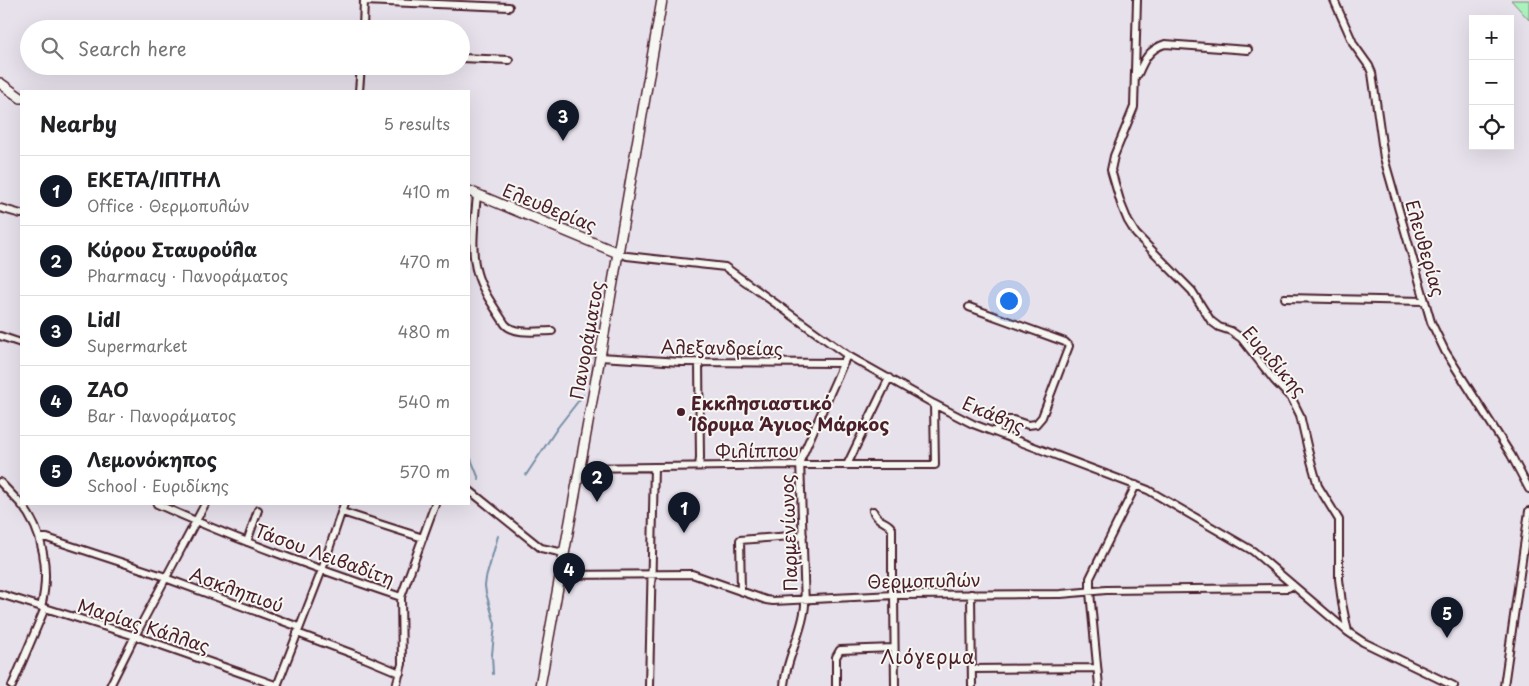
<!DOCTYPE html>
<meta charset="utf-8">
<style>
body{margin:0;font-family:"Playpen Sans",sans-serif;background:#f6f6f6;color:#202124}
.controls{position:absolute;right:15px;top:15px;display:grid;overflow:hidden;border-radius:0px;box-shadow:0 5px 20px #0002}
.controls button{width:45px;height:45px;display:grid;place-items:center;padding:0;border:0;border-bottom:1px solid #e0e0e0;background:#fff;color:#202124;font:25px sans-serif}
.you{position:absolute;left:1008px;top:300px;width:18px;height:18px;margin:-12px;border:4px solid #fff;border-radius:50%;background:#1a73e8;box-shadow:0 0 0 8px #1a73e833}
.badge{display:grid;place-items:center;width:32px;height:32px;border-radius:50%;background:#111827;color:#fff;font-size:16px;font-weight:700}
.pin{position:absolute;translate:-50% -41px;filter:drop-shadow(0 1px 2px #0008)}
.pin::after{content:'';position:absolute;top:26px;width:18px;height:15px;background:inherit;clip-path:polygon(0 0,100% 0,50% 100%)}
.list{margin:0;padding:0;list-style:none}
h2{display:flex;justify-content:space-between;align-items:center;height:65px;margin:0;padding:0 20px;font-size:21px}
h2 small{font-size:16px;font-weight:400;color:#757577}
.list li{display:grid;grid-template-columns:32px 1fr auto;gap:15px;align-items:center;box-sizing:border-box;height:70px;padding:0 20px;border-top:1px solid #e0e0e0}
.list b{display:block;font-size:19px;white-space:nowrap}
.list p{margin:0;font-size:16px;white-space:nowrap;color:#757577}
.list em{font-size:16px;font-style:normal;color:#757577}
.icon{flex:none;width:28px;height:28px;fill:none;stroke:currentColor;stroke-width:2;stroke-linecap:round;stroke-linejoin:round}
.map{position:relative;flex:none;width:1529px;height:686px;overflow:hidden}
.search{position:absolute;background:#fff;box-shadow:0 5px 20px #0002;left:20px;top:20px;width:450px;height:55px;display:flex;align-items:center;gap:12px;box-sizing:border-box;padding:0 18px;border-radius:28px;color:#757577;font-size:19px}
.panel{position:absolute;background:#fff;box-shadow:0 5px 20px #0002;left:20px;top:90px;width:450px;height:415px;border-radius:0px}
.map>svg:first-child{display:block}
.green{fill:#aaf1be;stroke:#7a8874}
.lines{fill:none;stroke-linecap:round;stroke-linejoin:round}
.stream{stroke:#768fa4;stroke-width:2}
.street-casing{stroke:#4a1f2b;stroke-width:10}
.secondary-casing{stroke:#4a1f2b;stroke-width:12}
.street{stroke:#f6f6f2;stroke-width:6}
.secondary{stroke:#f6f6f2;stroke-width:9}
.poi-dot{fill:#4a1f2b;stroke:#f6f6f2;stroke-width:2}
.labels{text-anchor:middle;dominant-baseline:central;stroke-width:4;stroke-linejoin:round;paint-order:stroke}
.street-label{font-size:18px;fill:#4a1f2b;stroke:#f6f6f2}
.poi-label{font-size:18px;font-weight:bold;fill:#4a1f2b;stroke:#f6f6f2;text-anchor:start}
.neighbourhood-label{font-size:19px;letter-spacing:1px;fill:#4a1f2b;stroke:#f6f6f2}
</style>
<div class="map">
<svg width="1529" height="686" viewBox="0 0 1529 686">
<rect width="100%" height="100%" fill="#e7e1ec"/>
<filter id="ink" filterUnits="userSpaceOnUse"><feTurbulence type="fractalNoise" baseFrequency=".02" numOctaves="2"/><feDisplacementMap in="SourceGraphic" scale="10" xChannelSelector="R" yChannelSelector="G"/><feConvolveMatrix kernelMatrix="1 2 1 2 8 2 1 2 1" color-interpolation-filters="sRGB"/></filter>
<g filter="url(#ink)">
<path class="green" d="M1511 0H1529V20Z"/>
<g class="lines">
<path class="stream" d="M469 454 479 479
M526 475 558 427 583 395
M493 674 492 655 495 624 486 593 485 586 486 578 498 536"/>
<g class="street-casing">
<path id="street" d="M1137 0 1134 107 1114 156 1111 170 1121 204 1128 221 1136 234 1192 291 1211 321 1219 327 1231 331 1241 338 1274 380 1292 399 1300 415 1308 450 1318 486 1339 520V579L1342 603 1348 632 1363 642 1454 686
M1334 0 1354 45 1369 66 1372 73 1384 158 1431 322 1445 351 1511 455 1529 489
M364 1 509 7
M363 29 364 0
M461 58 509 60
M1138 74C1144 60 1149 49 1165 44L1248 50
M359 91 361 66
M477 195C475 218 470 250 477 273 482 291 495 308 505 324 513 335 539 331 552 331
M0 208 21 214
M618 253 627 256 725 267 847 355 934 404 973 424 1148 490 1253 551 1348 632
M1285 298 1424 301
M969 307 1065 342 1069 346 1042 417 1036 424 1028 425 1013 420H1005L1001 422 995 432
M0 336 21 343
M600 357 681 362 844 363
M847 465 889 378
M699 466 700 458 699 362
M579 468 800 465H935L934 404
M0 482 21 504
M469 490 541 548 564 553
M21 504C44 532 50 572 41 607
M157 504C236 540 318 569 401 597
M873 511C879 524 887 520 892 529V595
M342 512 423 538
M40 538H47L166 577
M247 542 258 510
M560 575 692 574 766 600 773 601 894 595 1061 594 1106 590 1288 588 1293 585
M165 578 299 627
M741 591 740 540 803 535
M0 594 135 636 278 686
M971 594 972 686
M894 595 895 686
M297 633 364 658 400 673
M972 669 1097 668
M12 686 45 608
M110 686 135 636 205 504
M277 686 322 570 344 504
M396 686 402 664 401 597 435 504
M649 686 654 467
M784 686C786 658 803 633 805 605L800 461 847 355
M836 686V657L840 650 894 648
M1099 686 1090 592V578L1136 485
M1504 686 1529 511"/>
</g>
<g class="secondary-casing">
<path id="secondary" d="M0 83 21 98
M469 191 618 253
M540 686 600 357 662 0"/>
</g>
<use href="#street" class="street"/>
<use href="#secondary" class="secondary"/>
</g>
</g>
<circle class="poi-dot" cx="681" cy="412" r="5"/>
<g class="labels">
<g class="street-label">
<text transform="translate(550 207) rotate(22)">Ελευθερίας</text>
<text transform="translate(1426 248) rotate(74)">Ελευθερίας</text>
<text transform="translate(586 340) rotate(-80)">Πανοράματος</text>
<text transform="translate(722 347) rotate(1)">Αλεξανδρείας</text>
<text transform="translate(1275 361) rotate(49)">Ευριδίκης</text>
<text transform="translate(994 414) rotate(23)">Εκάβης</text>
<text transform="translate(757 450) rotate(-1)">Φιλίππου</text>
<text transform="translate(788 533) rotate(-92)">Παρμενίωνος</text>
<text transform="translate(325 554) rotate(20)">Τάσου Λειβαδίτη</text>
<text transform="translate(924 580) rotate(-1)">Θερμοπυλών</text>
<text transform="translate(237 589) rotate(20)">Ασκληπιού</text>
<text transform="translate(144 625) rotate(18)">Μαρίας Κάλλας</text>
</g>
<g class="poi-label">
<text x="691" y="402">Εκκλησιαστικό<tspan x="691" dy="21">Ίδρυμα Άγιος Μάρκος</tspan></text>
</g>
<g class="neighbourhood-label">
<text x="928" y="656">Λιόγερμα</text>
</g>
</g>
</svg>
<div class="controls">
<button>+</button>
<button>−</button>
<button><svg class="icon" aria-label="locate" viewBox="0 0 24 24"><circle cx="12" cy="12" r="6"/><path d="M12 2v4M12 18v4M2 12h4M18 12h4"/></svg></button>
</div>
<div class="you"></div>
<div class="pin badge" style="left:684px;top:533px">1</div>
<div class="pin badge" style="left:597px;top:502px">2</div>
<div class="pin badge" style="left:563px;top:141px">3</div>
<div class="pin badge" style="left:569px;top:594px">4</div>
<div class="pin badge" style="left:1447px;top:638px">5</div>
<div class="search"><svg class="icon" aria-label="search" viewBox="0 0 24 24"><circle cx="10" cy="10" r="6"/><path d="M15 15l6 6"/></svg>Search here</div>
<section class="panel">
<h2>Nearby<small>5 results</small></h2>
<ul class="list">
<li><span class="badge">1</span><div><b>ΕΚΕΤΑ/ΙΠΤΗΛ</b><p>Office · Θερμοπυλών</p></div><em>410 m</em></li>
<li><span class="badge">2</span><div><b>Κύρου Σταυρούλα</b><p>Pharmacy · Πανοράματος</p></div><em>470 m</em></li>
<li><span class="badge">3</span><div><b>Lidl</b><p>Supermarket</p></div><em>480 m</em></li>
<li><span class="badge">4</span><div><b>ZAO</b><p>Bar · Πανοράματος</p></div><em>540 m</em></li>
<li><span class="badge">5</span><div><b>Λεμονόκηπος</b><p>School · Ευριδίκης</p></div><em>570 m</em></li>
</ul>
</section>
</div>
